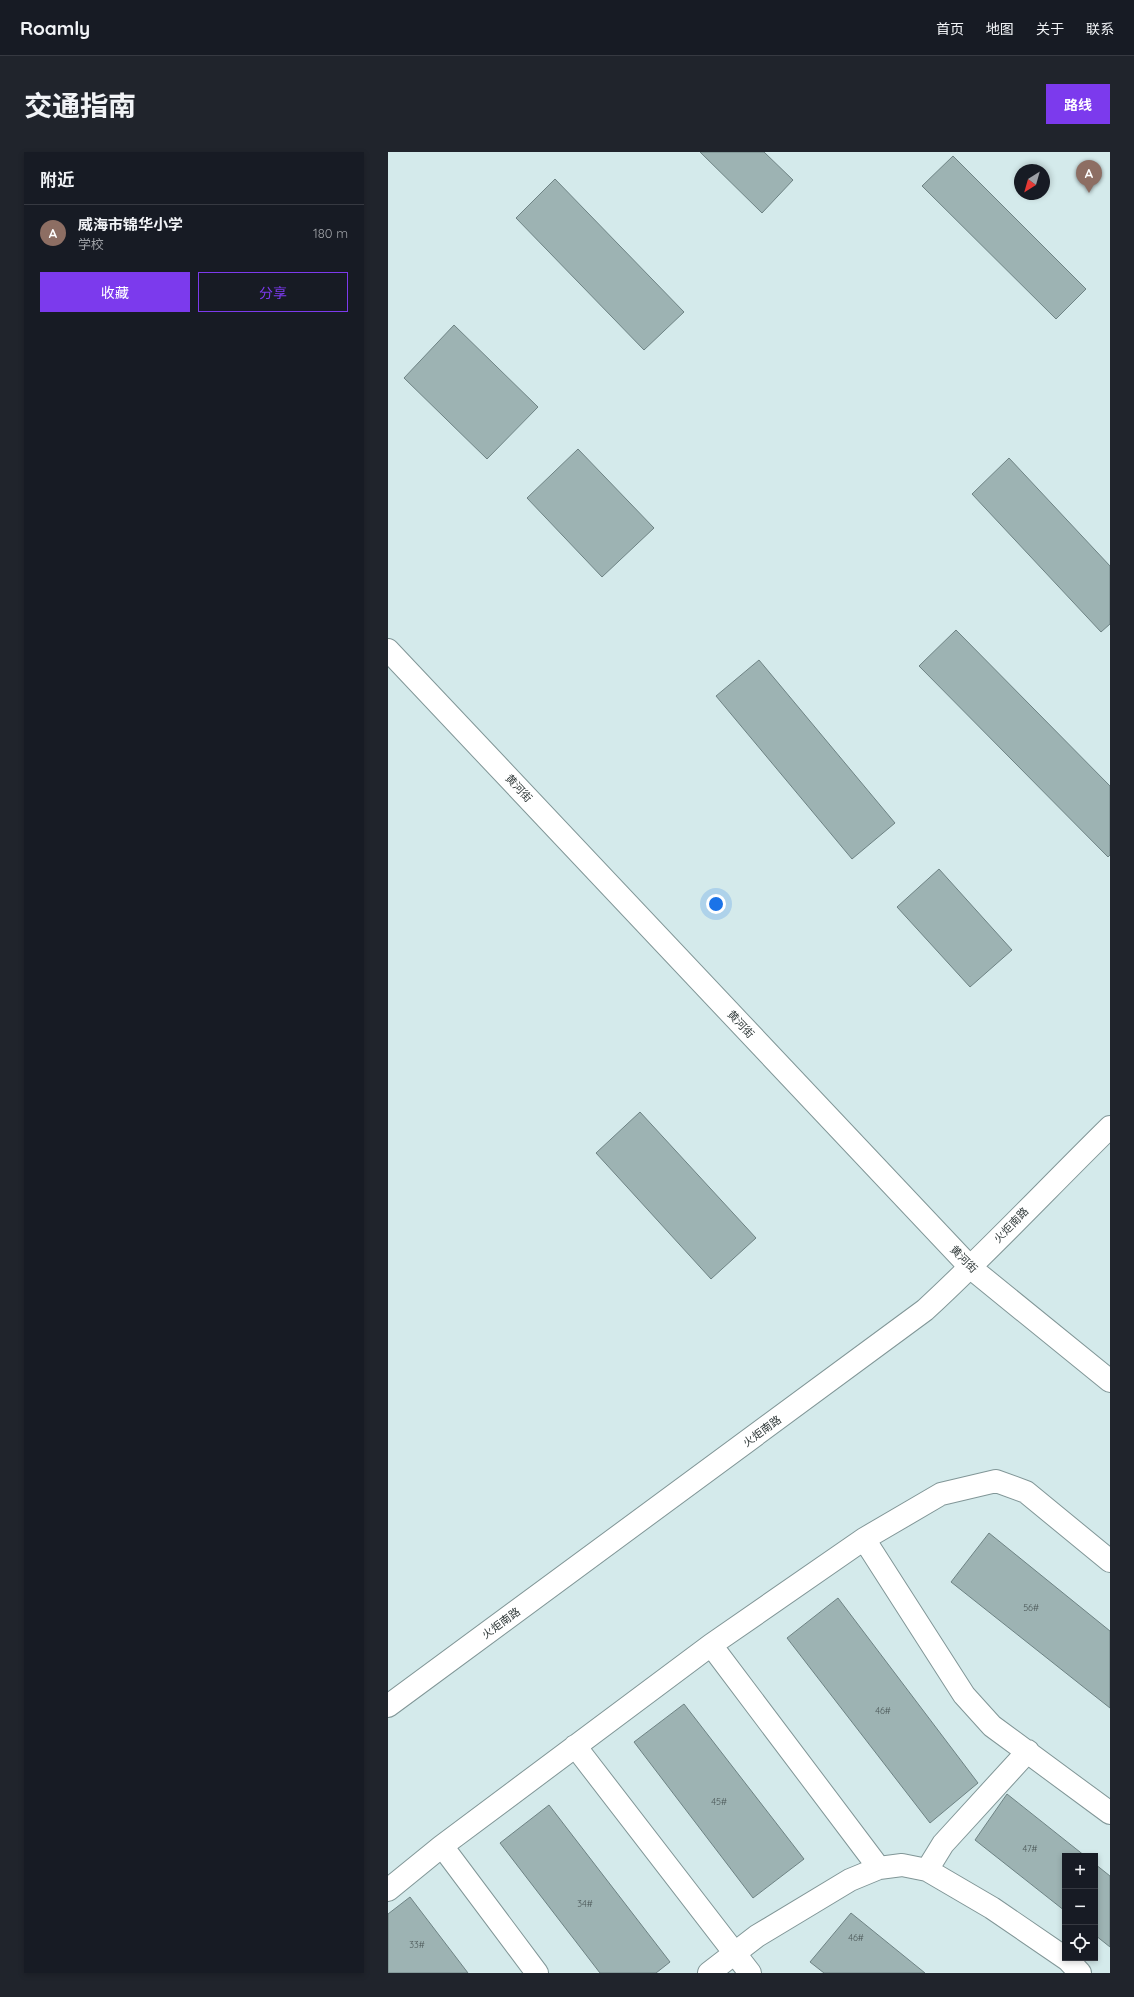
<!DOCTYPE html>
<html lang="zh">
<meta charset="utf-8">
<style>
body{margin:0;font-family:Quicksand,"Noto Sans SC",sans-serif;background:#20242c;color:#f1f3f6}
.controls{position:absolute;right:12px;bottom:12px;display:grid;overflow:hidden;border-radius:0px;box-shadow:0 2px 6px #0003}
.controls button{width:36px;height:36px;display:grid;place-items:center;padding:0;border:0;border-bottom:1px solid #363941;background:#171b24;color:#f1f3f6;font:20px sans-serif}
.compass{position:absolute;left:626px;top:12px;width:36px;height:36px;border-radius:50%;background:#171b24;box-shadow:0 2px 6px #0003;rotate:217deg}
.you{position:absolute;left:328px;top:752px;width:14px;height:14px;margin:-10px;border:3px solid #fff;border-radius:50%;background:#1a73e8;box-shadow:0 0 0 6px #1a73e833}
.badge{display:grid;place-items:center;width:26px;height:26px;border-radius:50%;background:#7c3aed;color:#fff;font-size:13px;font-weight:700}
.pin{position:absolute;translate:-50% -33px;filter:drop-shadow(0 1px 2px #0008)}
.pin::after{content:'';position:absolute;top:21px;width:14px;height:12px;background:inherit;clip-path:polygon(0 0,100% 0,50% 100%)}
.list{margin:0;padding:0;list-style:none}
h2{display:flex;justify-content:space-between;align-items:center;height:52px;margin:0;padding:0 16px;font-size:17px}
h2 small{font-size:13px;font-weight:400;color:#9ea1a6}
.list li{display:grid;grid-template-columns:26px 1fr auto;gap:12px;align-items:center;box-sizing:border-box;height:56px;padding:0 16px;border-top:1px solid #363941}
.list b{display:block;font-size:15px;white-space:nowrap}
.list p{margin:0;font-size:13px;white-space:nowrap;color:#9ea1a6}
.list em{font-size:13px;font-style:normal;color:#9ea1a6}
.actions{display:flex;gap:8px;padding:12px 16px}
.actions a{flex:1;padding:9px 0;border:1px solid #7c3aed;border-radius:0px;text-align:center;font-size:14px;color:#7c3aed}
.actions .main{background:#7c3aed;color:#fff}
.icon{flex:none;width:22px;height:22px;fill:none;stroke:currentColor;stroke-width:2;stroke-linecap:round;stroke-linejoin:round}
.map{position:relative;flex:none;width:722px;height:1821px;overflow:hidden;border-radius:0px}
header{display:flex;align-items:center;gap:24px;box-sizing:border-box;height:56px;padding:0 20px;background:#171b24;border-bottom:1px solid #363941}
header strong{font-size:19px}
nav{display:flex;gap:22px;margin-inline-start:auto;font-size:14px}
.intro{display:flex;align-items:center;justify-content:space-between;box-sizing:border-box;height:96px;padding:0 24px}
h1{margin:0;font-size:28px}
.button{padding:10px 18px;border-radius:0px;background:#7c3aed;color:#fff;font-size:14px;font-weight:700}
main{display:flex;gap:24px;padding:0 24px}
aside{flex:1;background:#171b24;border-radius:0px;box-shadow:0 2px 6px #0003}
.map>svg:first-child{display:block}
.building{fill:#9db3b3;stroke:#6e8384}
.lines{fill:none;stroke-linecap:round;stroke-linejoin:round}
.street-casing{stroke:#819697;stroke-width:24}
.secondary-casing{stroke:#819697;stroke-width:24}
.primary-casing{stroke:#819697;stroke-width:24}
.street{stroke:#fff;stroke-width:22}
.secondary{stroke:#fff;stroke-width:22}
.primary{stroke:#fff;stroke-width:22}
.labels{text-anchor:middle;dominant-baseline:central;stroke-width:4;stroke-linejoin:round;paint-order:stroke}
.number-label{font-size:9px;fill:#4c5858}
.street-label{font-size:11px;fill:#313a3a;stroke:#fff}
</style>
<header>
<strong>Roamly</strong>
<nav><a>首页</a><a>地图</a><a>关于</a><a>联系</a></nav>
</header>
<div class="intro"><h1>交通指南</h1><a class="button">路线</a></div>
<main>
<aside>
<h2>附近<small></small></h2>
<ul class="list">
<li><span class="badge" style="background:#8d6e63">A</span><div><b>威海市锦华小学</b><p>学校</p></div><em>180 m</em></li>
</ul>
<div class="actions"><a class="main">收藏</a><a>分享</a></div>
</aside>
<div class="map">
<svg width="722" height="1821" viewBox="0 0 722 1821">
<rect width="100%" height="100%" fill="#d4eaeb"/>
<path class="building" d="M312 0H376L405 28 374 61Z
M565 4 698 137 668 167 534 34Z
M167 27 296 160 256 198 128 66Z
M66 173 150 255 99 307 16 226Z
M190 297 266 376 214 425 139 346Z
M621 306 722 414V472L713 480 584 342Z
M568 478 722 634V703L720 705 531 514Z
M371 508 507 671 464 707 328 544Z
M551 717 624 798 582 835 509 755Z
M252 960 368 1086 323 1127 208 1001Z
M601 1381 722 1479V1556L563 1430Z
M450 1446 590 1631 542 1671 399 1486Z
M296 1552 416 1707 365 1746 246 1590Z
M619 1642 697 1704H677V1759L587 1688Z
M161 1653 282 1810 268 1821H212L112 1691Z
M707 1712 722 1724V1795L707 1783Z
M22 1745 80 1821H0V1762Z
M463 1761 537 1821H436L422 1810Z"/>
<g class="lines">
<g class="street-casing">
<path id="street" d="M476 1387 576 1543 604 1574 722 1661
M323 1493 491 1716
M187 1594 362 1821
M54 1694 149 1821
M539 1718 555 1692 640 1599
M0 1738 54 1694 323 1493 476 1387 553 1342 608 1329 638 1340 722 1409
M321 1821 369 1784 462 1728 491 1716 514 1713 539 1718 604 1756 680 1808 692 1821"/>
</g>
<g class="secondary-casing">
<path id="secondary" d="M0 1554 537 1158C601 1099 660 1036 722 975"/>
</g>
<g class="primary-casing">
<path id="primary" d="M0 498 583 1116 722 1229"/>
</g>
<use href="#street" class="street"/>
<use href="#secondary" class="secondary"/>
<use href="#primary" class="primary"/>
</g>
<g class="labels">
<g class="number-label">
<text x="643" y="1455">56#</text>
<text x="495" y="1558">46#</text>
<text x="331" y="1649">45#</text>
<text x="642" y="1696">47#</text>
<text x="197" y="1751">34#</text>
<text x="468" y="1785">46#</text>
<text x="29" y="1792">33#</text>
</g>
<g class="street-label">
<text transform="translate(131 636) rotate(47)">黄河街</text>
<text transform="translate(353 872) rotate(47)">黄河街</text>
<text transform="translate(623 1073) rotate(-46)">火炬南路</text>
<text transform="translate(576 1107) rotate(45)">黄河街</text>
<text transform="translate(374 1279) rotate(-36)">火炬南路</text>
<text transform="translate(113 1471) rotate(-36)">火炬南路</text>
</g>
</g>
</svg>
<div class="controls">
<button>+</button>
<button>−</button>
<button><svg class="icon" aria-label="locate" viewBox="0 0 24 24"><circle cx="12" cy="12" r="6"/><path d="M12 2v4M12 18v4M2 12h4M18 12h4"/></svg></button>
</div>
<svg class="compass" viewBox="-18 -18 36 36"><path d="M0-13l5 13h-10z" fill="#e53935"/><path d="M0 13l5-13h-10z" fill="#9ea1a6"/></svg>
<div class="you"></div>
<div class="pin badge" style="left:701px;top:41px;background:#8d6e63">A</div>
</div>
</main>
